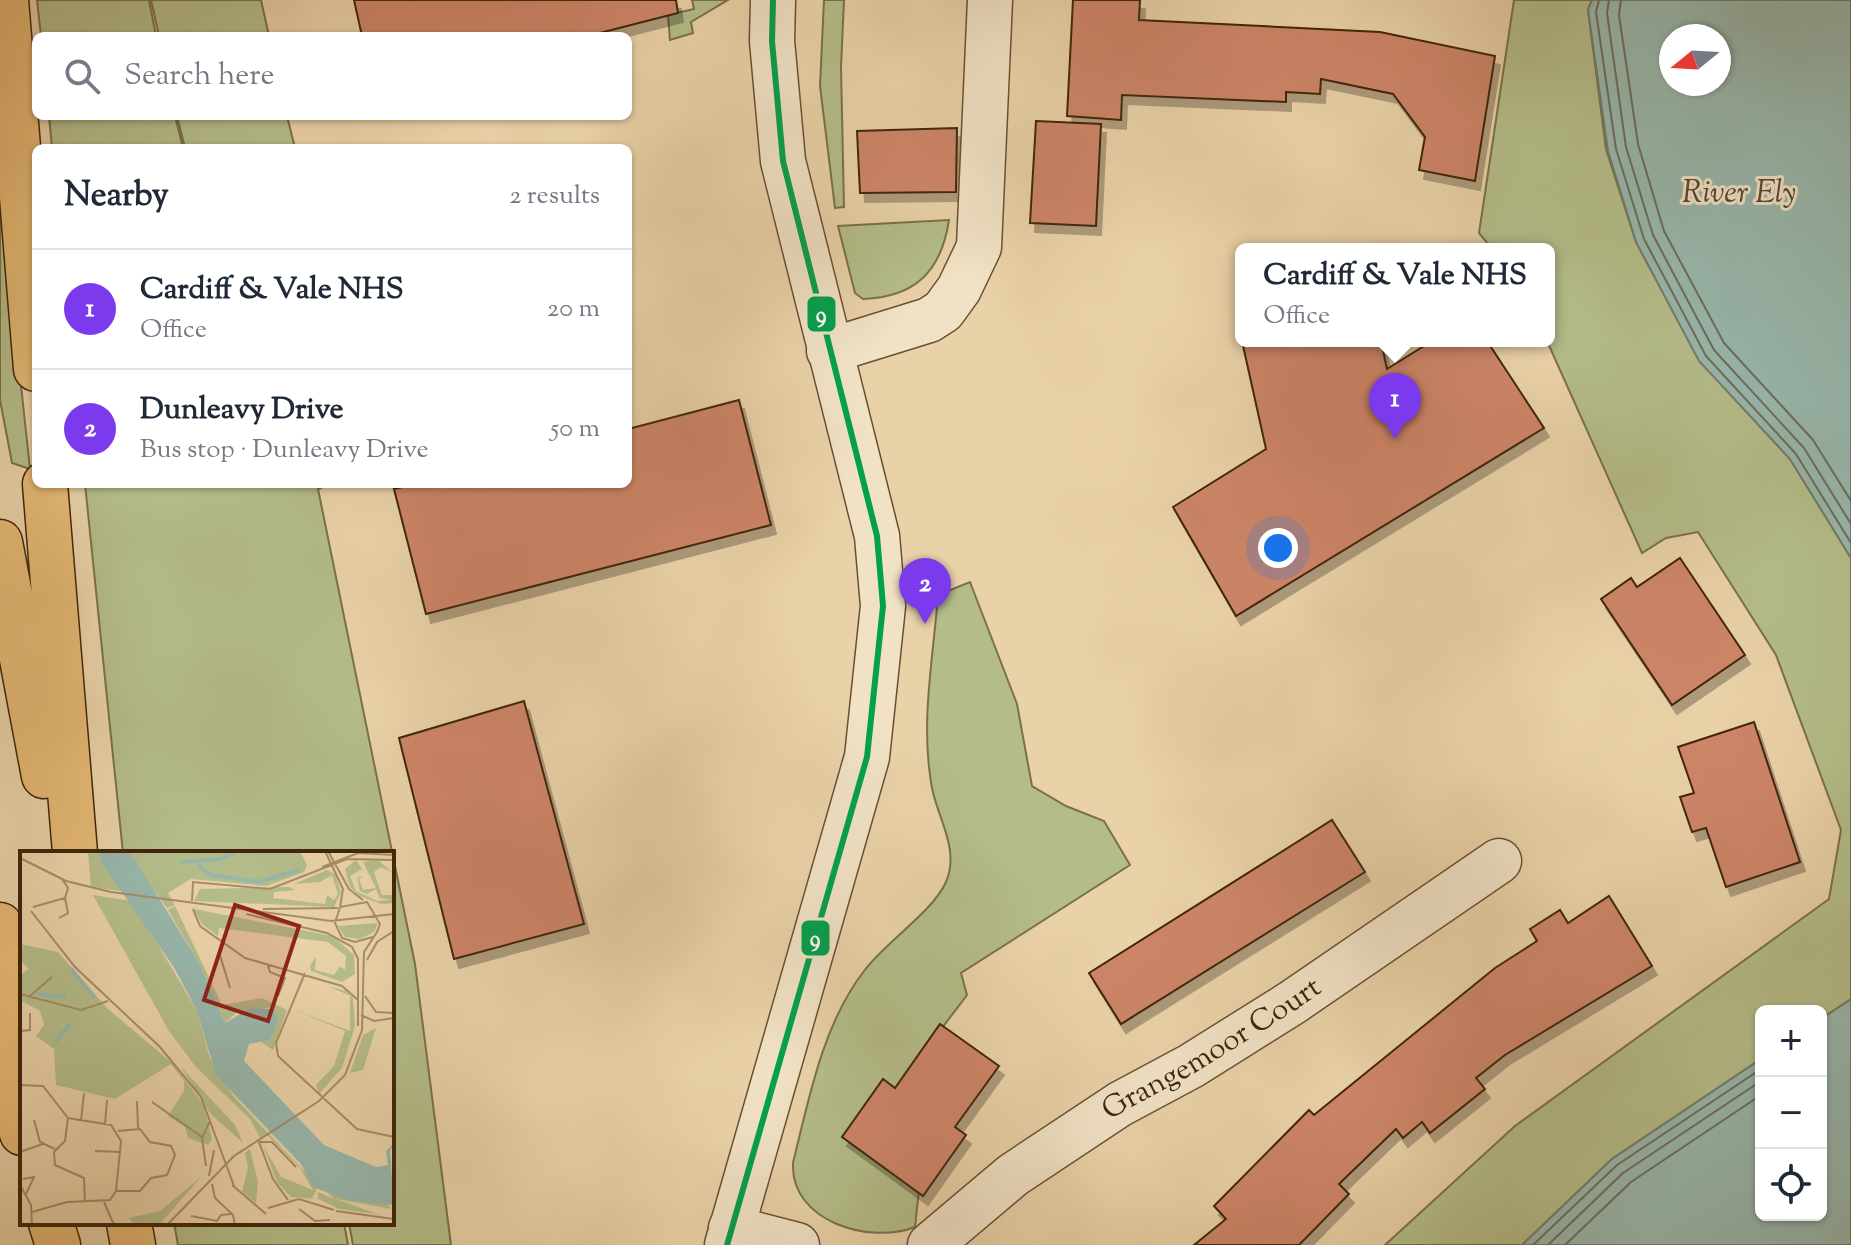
<!DOCTYPE html>
<meta charset="utf-8">
<style>
body{margin:0;font-family:"Sorts Mill Goudy",serif;background:#f2f2f3;color:#1f2937}
.controls{position:absolute;right:24px;bottom:24px;display:grid;overflow:hidden;border-radius:12px;box-shadow:0 2px 6px #0004}
.controls button{width:72px;height:72px;display:grid;place-items:center;padding:0;border:0;border-bottom:2px solid #e0e1e3;background:#fff;color:#1f2937;font:40px sans-serif}
.compass{position:absolute;left:1659px;top:24px;width:72px;height:72px;border-radius:50%;background:#fff;box-shadow:0 2px 6px #0004;rotate:252deg}
.you{position:absolute;left:1278px;top:548px;width:28px;height:28px;margin:-20px;border:6px solid #fff;border-radius:50%;background:#1a73e8;box-shadow:0 0 0 12px #1a73e833}
.badge{display:grid;place-items:center;width:52px;height:52px;border-radius:50%;background:#7c3aed;color:#fff;font-size:26px;font-weight:700}
.pin{position:absolute;translate:-50% -66px;filter:drop-shadow(0 2px 4px #0008)}
.pin::after{content:'';position:absolute;top:42px;width:28px;height:24px;background:inherit;clip-path:polygon(0 0,100% 0,50% 100%)}
.popup{position:absolute;left:1235px;top:243px;width:320px;height:104px;box-sizing:border-box;display:grid;place-content:center;border-radius:12px;background:#fff;filter:drop-shadow(0 2px 6px #0005);font-size:26px;white-space:nowrap;color:#747a83}
.popup b{font-size:30px;color:#1f2937}
.popup::after{content:'';position:absolute;left:50%;top:100%;margin-left:-16px;border:16px solid transparent;border-top-color:#fff}
.list{margin:0;padding:0;list-style:none}
h2{display:flex;justify-content:space-between;align-items:center;height:104px;margin:0;padding:0 32px;font-size:34px}
h2 small{font-size:26px;font-weight:400;color:#747a83}
.list li{display:grid;grid-template-columns:52px 1fr auto;gap:24px;align-items:center;box-sizing:border-box;height:120px;padding:0 32px;border-top:2px solid #e0e1e3}
.list b{display:block;font-size:30px;white-space:nowrap}
.list p{margin:0;font-size:26px;white-space:nowrap;color:#747a83}
.list em{font-size:26px;font-style:normal;color:#747a83}
.icon{flex:none;width:44px;height:44px;fill:none;stroke:currentColor;stroke-width:2;stroke-linecap:round;stroke-linejoin:round}
.map{position:relative;flex:none;width:1851px;height:1245px;overflow:hidden}
.search{position:absolute;background:#fff;box-shadow:0 2px 6px #0004;left:32px;top:32px;width:600px;height:88px;display:flex;align-items:center;gap:20px;box-sizing:border-box;padding:0 28px;border-radius:12px;color:#747a83;font-size:30px}
.panel{position:absolute;background:#fff;box-shadow:0 2px 6px #0004;left:32px;top:144px;width:600px;height:344px;border-radius:12px}
.map>svg:first-child{display:block}
.green{fill:#b4bd8a;stroke:#7a714a;stroke-width:2}
.water{fill:#98b7ac;stroke:#747d6c;stroke-width:2;fill-rule:evenodd}
.lines{fill:none;stroke-linecap:round;stroke-linejoin:round}
.shore{stroke:#6c6e5c;stroke-width:2}
.building{fill:#cd8568;stroke:#3f250b;stroke-width:2;filter:url(#shadow)}
.minor-casing{stroke:#6a5032;stroke-width:47}
.major-casing{stroke:#3f250b;stroke-width:47}
.minor{stroke:#f1e2c6;stroke-width:44}
.major{stroke:#e5b974;stroke-width:44}
.bus-1-casing{stroke:#f1e2c6;stroke-width:12}
.bus-1{stroke:#03a04e;stroke-width:6}
.labels{text-anchor:middle;dominant-baseline:central;stroke-width:6;stroke-linejoin:round;paint-order:stroke}
.street-label{font-size:30px;fill:#3f250b;stroke:#f1e2c6}
.water-label{font-size:32px;font-style:italic;fill:#554a33;stroke:#f1e2c6}
.inset-river{fill:none;stroke:#98b7ac;stroke-width:4}
.inset-road{fill:none;stroke:#a68d69;stroke-width:2}
.view{fill:#8f2418;fill-opacity:0.15;stroke:#8f2418;stroke-width:4}
.inset-edge{fill:none;stroke:#3f250b;stroke-width:4}
.line-badge{stroke:#f1e2c6;stroke-width:3}
.badge-label{font-size:22px;text-anchor:middle;font-weight:bold;fill:#fff}
</style>
<div class="map">
<svg width="1851" height="1245" viewBox="0 0 1851 1245">
<defs>
<filter id="shadow"><feDropShadow dx="5" dy="9" stdDeviation="0" flood-color="#0004"/></filter>
</defs>
<rect width="100%" height="100%" fill="#ead2a8"/>
<filter id="stains"><feTurbulence type="fractalNoise" baseFrequency=".0025" numOctaves="4"/><feColorMatrix values="0 0 0 0 .2 0 0 0 0 .09 0 0 0 0 .02 0 0 0 .5 -.17"/></filter>
<radialGradient id="worn" r=".72"><stop offset=".6" stop-color="#630" stop-opacity="0"/><stop offset="1" stop-color="#630" stop-opacity=".3"/></radialGradient>
<path class="green" d="M37 0H149L156 36H41Z
M151 0H261L269 36H159Z
M692 0H728L691 22 693 33 670 40 668 15 694 9Z
M824 0H844L841 67 844 207 835 208 820 86Z
M1514 0H1592L1588 10 1606 149 1636 242 1699 360 1790 459 1851 558V999L1821 1019V1011H1761V1059L1612 1159 1522 1245H1385L1515 1126 1829 899 1841 830 1776 655 1698 532 1666 538 1642 553 1547 341 1549 249H1492L1479 233Z
M49 116H175L183 148H52Z
M177 116H287L295 148H185Z
M0 190 30 469 12 463 0 400Z
M949 220C941 272 915 297 863 299L855 293 838 226Z
M85 484H330L318 489 415 964 451 1245H353L349 1223H392V853H123Z
M970 582 1017 704 1032 786 1066 806 1104 821 1130 865 961 973 967 995 895 1090 919 1190 915 1227C869 1245 790 1221 793 1163 809 1098 823 1024 864 971 885 942 932 913 946 882 960 850 938 819 932 788 920 723 933 661 938 595Z
M174 1223H344L348 1245H178Z"/>
<path class="water" d="M1592 0H1851V558L1790 459 1699 361 1636 242 1608 151 1588 10ZM1671 36H1719V84H1671Z
M1851 999V1245H1522L1612 1159 1761 1059V1215H1821V1019Z"/>
<g class="lines">
<path class="shore" d="M1599 0 1596 12 1616 149 1644 239 1706 356 1796 454 1851 543
M1609 0 1607 13 1626 147 1653 235 1714 350 1804 448 1851 524
M1621 0 1619 15 1638 144 1664 231 1724 343 1813 440 1851 501
M1533 1245 1617 1165 1761 1069
M1548 1245 1623 1173 1761 1081
M1565 1245 1631 1182 1761 1095"/>
</g>
<path class="building" d="M354 0H676L678 13 588 36H362Z
M1073 0H1140L1139 20 1380 32 1495 56 1475 181 1419 170 1425 137 1393 94 1321 79 1320 94 1286 92V102L1122 95 1121 120 1067 116Z
M1036 121 1101 124 1096 226 1030 223Z
M957 128 956 192 860 193 857 131Z
M1242 341H1381L1387 369 1432 341H1487L1544 428 1236 616 1173 507 1266 449Z
M739 400 771 525 426 614 394 489 415 484H628V429Z
M1680 558 1745 655 1672 705 1601 599 1631 578 1637 587Z
M524 701 584 924 454 959 399 738Z
M1754 722 1800 862 1726 887 1706 828 1692 832 1680 797 1694 793 1678 747Z
M1332 820 1365 872 1121 1024 1089 973Z
M1609 896 1652 966 1505 1055 1476 1078 1485 1089 1430 1133 1422 1122 1403 1138 1396 1129 1339 1184 1349 1194 1299 1245H1194L1226 1219 1214 1206 1309 1110 1314 1115 1495 968 1537 941 1530 929 1560 910 1568 923Z
M940 1024 999 1066 955 1127 966 1135 923 1196 842 1137 883 1079 895 1088Z"/>
<g class="lines">
<g class="minor-casing">
<g id="minor">
<path d="M829 351 929 320 943 311 959 289 979 247 990 0"/>
<path d="M731 1228 797 1245"/>
<path d="M727 1245 867 757 883 606 877 536 783 161 772 41 773 0"/>
<path id="s1" d="M930 1245 1013 1175 1120 1104 1191 1066 1293 1002 1499 861"/>
</g>
</g>
<g class="major-casing">
<path id="major" d="M6 0 36 369
M45 484 75 853
M0 542 44 776
M0 925 22 1043
M0 1064 22 1133
M51 1223 58 1245
M129 1223 133 1245"/>
</g>
<use href="#minor" class="minor"/>
<use href="#major" class="major"/>
<g class="bus-1-casing">
<path id="bus-1" d="M727 1245 867 757 883 606 877 536 783 161 772 41 773 0"/>
</g>
<use href="#bus-1" class="bus-1"/>
</g>
<g class="labels">
<g class="street-label">
<text stroke="none"><textPath href="#s1" startOffset="344">Grangemoor Court</textPath></text>
</g>
<g class="water-label">
<text x="1739" y="194">River Ely</text>
</g>
</g>
<g transform="translate(20 851)">
<rect width="374" height="374" fill="#ead2a8"/>
<path d="M68 0H79L101 40 71 36ZM106 0H280L287 14 284 21 246 35 171 28 148 42 155 54 147 57ZM336 9 342 18 330 25 336 40 357 50 371 49 360 47 356 38 347 43 340 40 337 27 344 25 339 28 343 39 356 37 343 11 358 9 373 22 361 16 354 21 362 44H374V52L361 53 340 45 330 36 325 18ZM307 19 315 23 321 41 314 56 174 50 180 38 269 36 275 39 254 41 253 47 305 53 307 44 314 49 318 43 312 24 300 31 274 33ZM73 44 112 50 177 160 190 208 214 246 298 335 292 347 298 348V341L314 348 301 336 331 350 368 353 371 358 316 348 357 363 319 358 299 348 271 346 257 331 243 294 261 326 293 339 280 317 246 283 240 287 230 268 176 216 149 180ZM155 55 202 154 242 147 267 159 253 199 241 191 252 156 217 161 205 172 180 113 148 59ZM174 58 313 85 334 104 335 123 322 131 291 120 290 114 296 106 295 119 314 124 320 115 325 119 326 105 308 91 199 77 198 85 182 73ZM358 72 354 81 340 88 325 86 318 75ZM0 93 38 101 88 158 152 212 184 254 192 288 188 294 168 287 165 276 148 265 164 240V230L151 213 95 248 36 234 34 198 16 185 24 174 20 160 0 149V124L9 118 0 109ZM308 135 326 140 333 147 335 175 322 217 299 243 296 234 314 215 325 180 272 158 330 180V145ZM356 177 343 219 330 222 343 184ZM161 216 215 274 223 292 190 262ZM230 298 238 331 236 352 222 341 228 316 225 302ZM181 326 139 374H116L108 367 140 360Z" fill="#b4bd8a"/>
<path d="M79 0H107L117 12 180 113 205 172 232 156 255 159 258 170 249 189 229 193 224 210 304 294 356 316 368 314 366 300 374 292 370 300 374 354 331 350 293 336 281 313 196 224 177 160 155 118 81 11Z" fill="#98b7ac"/>
<path class="inset-river" d="M160 11 200 8 219 0M178 14 191 24 238 31 280 19M51 118 75 147M16 143 46 146M35 191 51 172"/>
<path class="inset-road" d="M305 0 323 38 320 56M308 0 329 38 343 49M0 7 46 30 91 41 311 70 374 63M302 16 338 2 374 4M172 50 173 31 250 38 327 8 374 9M13 56 45 47 48 37 42 28M173 58 180 75 225 107 322 135 338 149M243 58 318 57M11 60 55 116 140 196 181 246 214 335M226 63 307 82 332 96 338 108V175M39 67 48 62 45 47M204 92 199 101 210 137M347 109 357 91 374 80M247 112 250 121 265 127 258 145M285 122 256 192 258 205 337 278 374 286M0 143 61 159 88 150M10 145 32 126M345 145 356 161 374 162M341 164 354 170 374 167M0 180 10 179V162M0 234 23 235 48 267 91 274 101 290 96 340 90 349 47 351 12 361M117 250 118 277M132 251 182 286M48 267 45 290 34 301 35 314 64 327 65 351M14 269 20 291 35 298M61 270 64 242M85 273 87 249M75 300 100 301M0 301 23 293M186 315 182 287 190 270M189 325 194 299M3 328 14 326 6 343M192 333 195 347 213 364 215 374M0 334 11 354 12 374M212 334 246 363M96 340H120L131 327 147 324 155 304 151 295 130 291 120 278 98 280M268 349 253 328 239 291H252L276 316M84 351 94 374M248 357 279 348 314 359M279 358 295 370 310 369M316 360 374 368M171 365 197 370 201 364 211 363M147 374 214 305 299 250 325 224 342 179 344 101 357 81 360 73 347 51 320 56 315 72 322 87 335 91 353 86"/>
<path class="view" d="M215 54 279 75 248 170 184 149Z"/>
<rect width="374" height="374" class="inset-edge"/>
</g>
<g class="line-badge">
<rect x="806" y="295" width="31" height="38" rx="8" fill="#03a04e"/>
<rect x="800" y="919" width="31" height="38" rx="8" fill="#03a04e"/>
</g>
<g class="badge-label">
<text x="821" y="322">9</text>
<text x="815" y="946">9</text>
</g>
<rect width="100%" height="100%" filter="url(#stains)"/>
<rect width="100%" height="100%" fill="url(#worn)"/>
</svg>
<div class="controls">
<button>+</button>
<button>−</button>
<button><svg class="icon" aria-label="locate" viewBox="0 0 24 24"><circle cx="12" cy="12" r="6"/><path d="M12 2v4M12 18v4M2 12h4M18 12h4"/></svg></button>
</div>
<svg class="compass" viewBox="-18 -18 36 36"><path d="M0-13l5 13h-10z" fill="#e53935"/><path d="M0 13l5-13h-10z" fill="#747a83"/></svg>
<div class="you"></div>
<div class="pin badge" style="left:1395px;top:439px">1</div>
<div class="popup"><b>Cardiff &amp; Vale NHS</b>Office</div>
<div class="pin badge" style="left:925px;top:624px">2</div>
<div class="search"><svg class="icon" aria-label="search" viewBox="0 0 24 24"><circle cx="10" cy="10" r="6"/><path d="M15 15l6 6"/></svg>Search here</div>
<section class="panel">
<h2>Nearby<small>2 results</small></h2>
<ul class="list">
<li><span class="badge">1</span><div><b>Cardiff &amp; Vale NHS</b><p>Office</p></div><em>20 m</em></li>
<li><span class="badge">2</span><div><b>Dunleavy Drive</b><p>Bus stop · Dunleavy Drive</p></div><em>50 m</em></li>
</ul>
</section>
</div>
